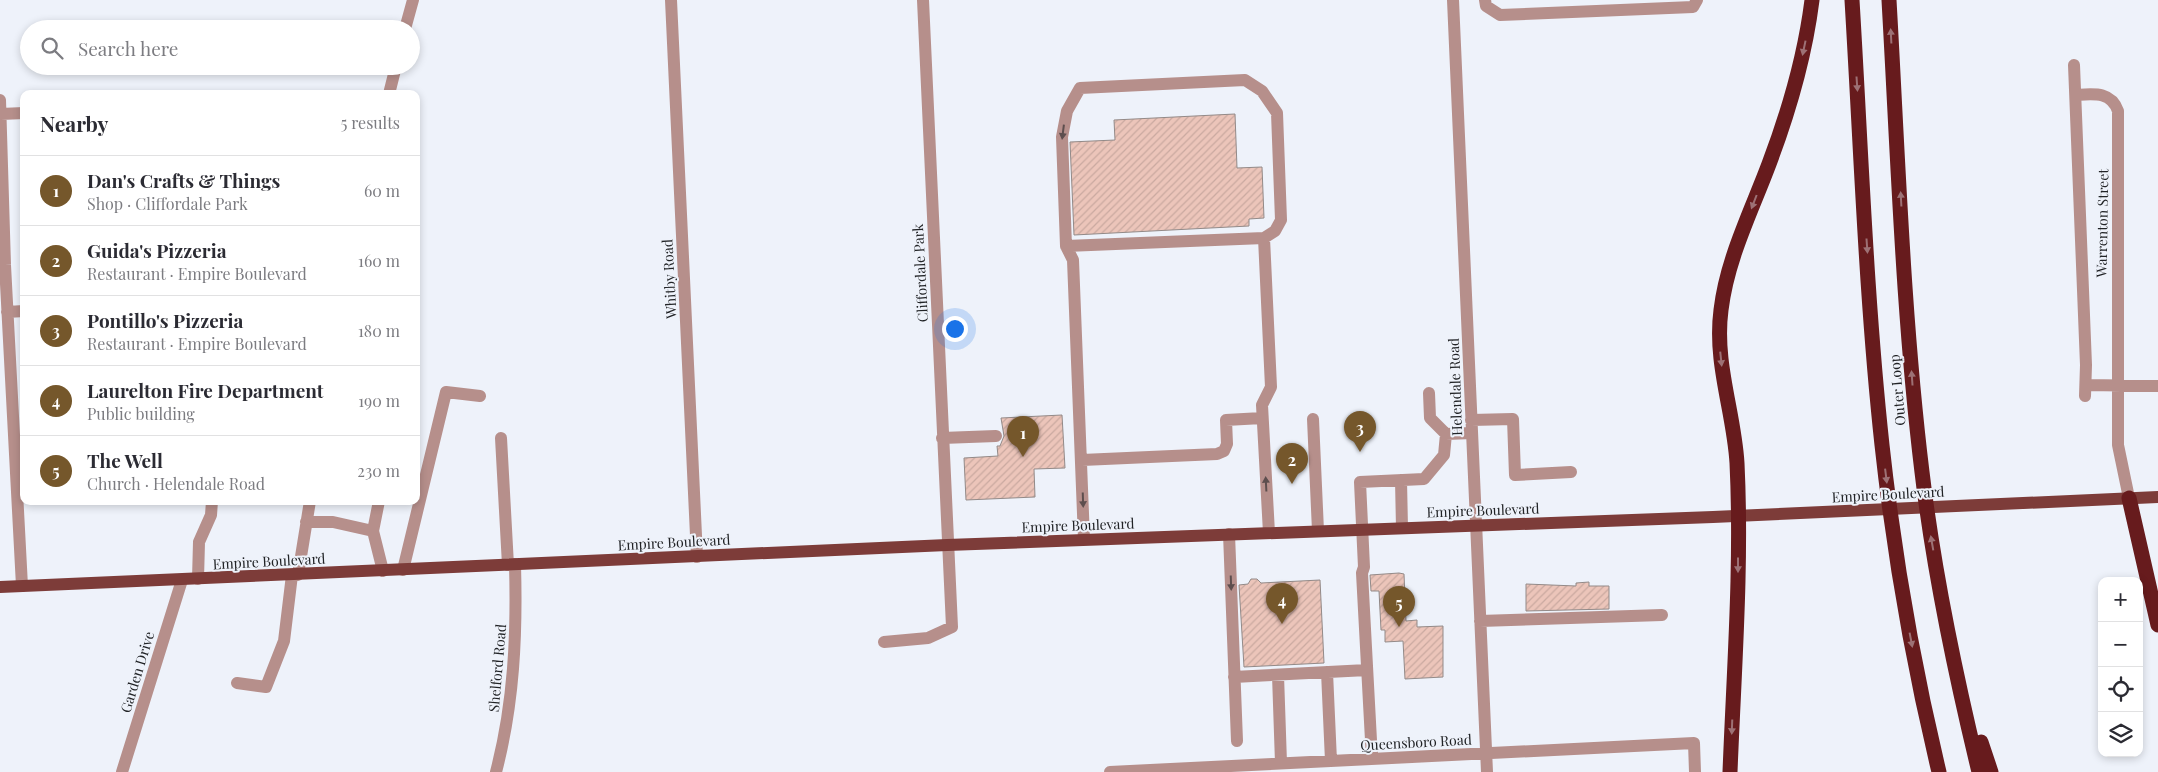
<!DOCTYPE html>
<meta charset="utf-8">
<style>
body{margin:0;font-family:"Playfair Display",serif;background:#f2f2f3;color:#2b2b33}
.controls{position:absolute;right:15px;bottom:15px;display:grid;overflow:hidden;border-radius:10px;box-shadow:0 2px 8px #0003}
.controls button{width:45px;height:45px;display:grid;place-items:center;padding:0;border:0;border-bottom:1px solid #e1e1e2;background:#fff;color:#2b2b33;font:25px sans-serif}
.you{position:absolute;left:954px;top:328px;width:18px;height:18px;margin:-12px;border:4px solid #fff;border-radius:50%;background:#1a73e8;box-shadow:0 0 0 8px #1a73e833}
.badge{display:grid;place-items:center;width:32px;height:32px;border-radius:50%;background:#75572b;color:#fff;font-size:16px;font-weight:700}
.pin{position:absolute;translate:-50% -41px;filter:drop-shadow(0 1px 2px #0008)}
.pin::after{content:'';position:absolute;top:26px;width:18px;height:15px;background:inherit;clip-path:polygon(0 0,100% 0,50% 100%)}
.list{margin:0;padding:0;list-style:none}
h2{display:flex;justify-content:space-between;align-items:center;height:65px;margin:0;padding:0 20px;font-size:21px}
h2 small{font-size:16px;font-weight:400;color:#7c7c81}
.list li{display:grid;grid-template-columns:32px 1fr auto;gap:15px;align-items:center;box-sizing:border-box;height:70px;padding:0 20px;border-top:1px solid #e1e1e2}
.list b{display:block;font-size:19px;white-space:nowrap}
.list p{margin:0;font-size:16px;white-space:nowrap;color:#7c7c81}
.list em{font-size:16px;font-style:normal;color:#7c7c81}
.icon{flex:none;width:28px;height:28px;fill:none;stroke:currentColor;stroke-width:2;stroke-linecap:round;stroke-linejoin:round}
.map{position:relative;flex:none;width:2158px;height:772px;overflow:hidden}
.search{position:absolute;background:#fff;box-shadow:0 2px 8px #0003;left:20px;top:20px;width:400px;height:55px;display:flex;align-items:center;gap:12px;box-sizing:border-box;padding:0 18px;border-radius:28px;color:#7c7c81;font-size:19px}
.panel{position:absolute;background:#fff;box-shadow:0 2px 8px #0003;left:20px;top:90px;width:400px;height:415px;border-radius:10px}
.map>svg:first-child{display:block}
.building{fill:url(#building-hatch);stroke:#938a88}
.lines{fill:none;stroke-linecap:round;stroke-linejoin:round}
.minor{stroke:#b68f8b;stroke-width:12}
.major{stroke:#7d3c39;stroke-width:12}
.highway{stroke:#671b1d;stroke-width:15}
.oneway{fill:#9d7175}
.oneway2{fill:#5d4e4e}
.labels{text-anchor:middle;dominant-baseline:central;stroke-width:4;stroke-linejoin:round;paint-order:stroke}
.street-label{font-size:14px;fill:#212326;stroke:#eef2fa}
</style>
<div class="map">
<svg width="2158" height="772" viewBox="0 0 2158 772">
<defs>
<pattern id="building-hatch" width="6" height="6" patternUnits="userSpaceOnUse" patternTransform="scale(1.25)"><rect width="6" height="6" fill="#ecc5ba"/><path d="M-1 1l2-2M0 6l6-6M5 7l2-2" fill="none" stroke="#caa9a0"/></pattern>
</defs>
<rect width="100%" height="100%" fill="#eef2fa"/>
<path class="building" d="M1235 114 1237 168 1262 167 1264 218 1249 219V226L1074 235 1070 142 1115 140 1114 120Z
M1062 415 1065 468 1034 469 1035 497 966 500 964 458 998 456 997 446H1000L1004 436 1001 418Z
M1399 573 1404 574 1406 621 1417 620V627L1443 626V677L1405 679 1403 641 1385 642V630H1381L1379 591H1371L1370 575Z
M1251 579H1257L1261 583 1320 580 1324 663 1244 667 1239 585 1248 584Z
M1589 582V586H1609V609L1526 611V584L1576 586V583Z"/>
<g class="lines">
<path class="minor" d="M671 0 697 557
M1453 0 1487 772
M1485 0 1486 6 1500 15 1693 7 1697 0
M405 29 413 0
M2074 65 2086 365 2085 396
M389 94 396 66
M2076 95C2093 94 2111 91 2118 111V445L2129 498
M0 100 5 265 22 586
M1 114 24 113
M1066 246 1264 238
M7 312 24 311
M2086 385 2158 386
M1429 393 1430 418 1446 434
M1313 419 1318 531
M1471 420 1513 419 1515 475 1571 472
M501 438 508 565
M942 438 996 436
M1082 460 1217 454 1224 451 1227 444 1226 420 1262 418
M1401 480 1402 528
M379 501 373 531 383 571
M306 522H333L373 531
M1229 534 1237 741
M1084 539 1073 260 1066 246 1062 137 1067 111 1080 88 1245 80 1262 91 1277 113 1281 220 1275 231 1264 238 1271 387 1262 405 1269 533
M403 570 446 392 480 396
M298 575 310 501
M198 579 199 542 211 515 212 501
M1480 621 1662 615
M884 642 928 638 952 627 923 0
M1327 672 1331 761
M1278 675 1281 763
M1234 677 1367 670
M237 683 266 687 284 641 292 575
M1372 759 1362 573 1364 567 1360 482 1424 479 1444 455 1446 434 1472 433
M122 772 182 580
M496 772C514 703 517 635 515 564
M1110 772 1694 743 1695 772"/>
<path class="major" d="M0 587 947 545 1713 517 2158 497"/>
<path class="highway" d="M1852 0C1861 148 1866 297 1882 445 1894 555 1913 664 1939 772
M1889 0C1898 157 1903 316 1922 472 1934 574 1955 673 1979 772
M2129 498 2158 625
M1981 742 1991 772
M1730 772C1734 669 1742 566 1737 463 1734 412 1714 363 1721 310 1727 259 1751 212 1769 164 1789 111 1805 56 1812 0"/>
</g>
<defs><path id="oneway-solid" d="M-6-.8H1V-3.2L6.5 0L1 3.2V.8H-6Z" transform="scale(1.25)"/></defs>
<g class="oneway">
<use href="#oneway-solid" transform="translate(1891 36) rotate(-93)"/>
<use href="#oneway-solid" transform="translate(1804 48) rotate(102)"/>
<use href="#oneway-solid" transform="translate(1857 84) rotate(86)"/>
<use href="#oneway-solid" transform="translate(1901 199) rotate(-93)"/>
<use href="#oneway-solid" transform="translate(1754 202) rotate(111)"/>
<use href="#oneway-solid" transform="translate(1867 246) rotate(86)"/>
<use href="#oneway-solid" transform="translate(1721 359) rotate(84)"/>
<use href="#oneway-solid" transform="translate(1912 378) rotate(-94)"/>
<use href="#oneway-solid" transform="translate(1886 476) rotate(83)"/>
<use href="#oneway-solid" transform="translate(1932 543) rotate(-100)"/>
<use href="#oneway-solid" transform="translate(1738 565) rotate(90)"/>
<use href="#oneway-solid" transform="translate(1911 640) rotate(79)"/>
<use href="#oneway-solid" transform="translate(1732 727) rotate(92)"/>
</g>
<g class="oneway2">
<use href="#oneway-solid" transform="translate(1063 132) rotate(97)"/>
<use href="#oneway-solid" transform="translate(1266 484) rotate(-93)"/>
<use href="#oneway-solid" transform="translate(1083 500) rotate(88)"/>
<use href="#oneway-solid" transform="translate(1231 583) rotate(88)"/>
</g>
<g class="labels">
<g class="street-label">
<text transform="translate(2102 223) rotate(-89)">Warrenton Street</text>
<text transform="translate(920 273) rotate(-93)">Cliffordale Park</text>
<text transform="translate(669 279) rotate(-93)">Whitby Road</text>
<text transform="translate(1455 387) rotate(-92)">Helendale Road</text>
<text transform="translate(1897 390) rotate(-95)">Outer Loop</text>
<text transform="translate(1888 494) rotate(-3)">Empire Boulevard</text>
<text transform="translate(1483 510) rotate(-2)">Empire Boulevard</text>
<text transform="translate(1078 525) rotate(-2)">Empire Boulevard</text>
<text transform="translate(674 542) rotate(-3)">Empire Boulevard</text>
<text transform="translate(269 561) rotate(-3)">Empire Boulevard</text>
<text transform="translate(497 668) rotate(-85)">Shelford Road</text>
<text transform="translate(137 672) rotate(-73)">Garden Drive</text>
<text transform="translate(1416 742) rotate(-3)">Queensboro Road</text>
</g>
</g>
</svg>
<div class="controls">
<button>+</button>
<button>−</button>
<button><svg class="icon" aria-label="locate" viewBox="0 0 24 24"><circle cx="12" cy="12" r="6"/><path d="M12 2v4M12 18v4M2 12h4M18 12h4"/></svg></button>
<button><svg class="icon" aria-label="layers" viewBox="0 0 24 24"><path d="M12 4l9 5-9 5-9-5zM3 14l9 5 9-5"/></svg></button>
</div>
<div class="you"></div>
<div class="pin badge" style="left:1023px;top:457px">1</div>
<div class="pin badge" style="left:1292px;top:484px">2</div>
<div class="pin badge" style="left:1360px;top:452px">3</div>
<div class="pin badge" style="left:1282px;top:624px">4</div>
<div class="pin badge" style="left:1399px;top:627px">5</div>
<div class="search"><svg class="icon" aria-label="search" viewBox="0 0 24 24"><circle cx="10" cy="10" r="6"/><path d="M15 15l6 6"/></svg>Search here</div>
<section class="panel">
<h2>Nearby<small>5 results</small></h2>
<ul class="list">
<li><span class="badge">1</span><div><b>Dan's Crafts &amp; Things</b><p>Shop · Cliffordale Park</p></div><em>60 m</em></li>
<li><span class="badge">2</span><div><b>Guida's Pizzeria</b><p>Restaurant · Empire Boulevard</p></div><em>160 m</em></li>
<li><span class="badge">3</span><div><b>Pontillo's Pizzeria</b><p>Restaurant · Empire Boulevard</p></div><em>180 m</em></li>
<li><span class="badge">4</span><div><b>Laurelton Fire Department</b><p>Public building</p></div><em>190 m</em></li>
<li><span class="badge">5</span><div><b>The Well</b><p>Church · Helendale Road</p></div><em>230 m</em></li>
</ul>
</section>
</div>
